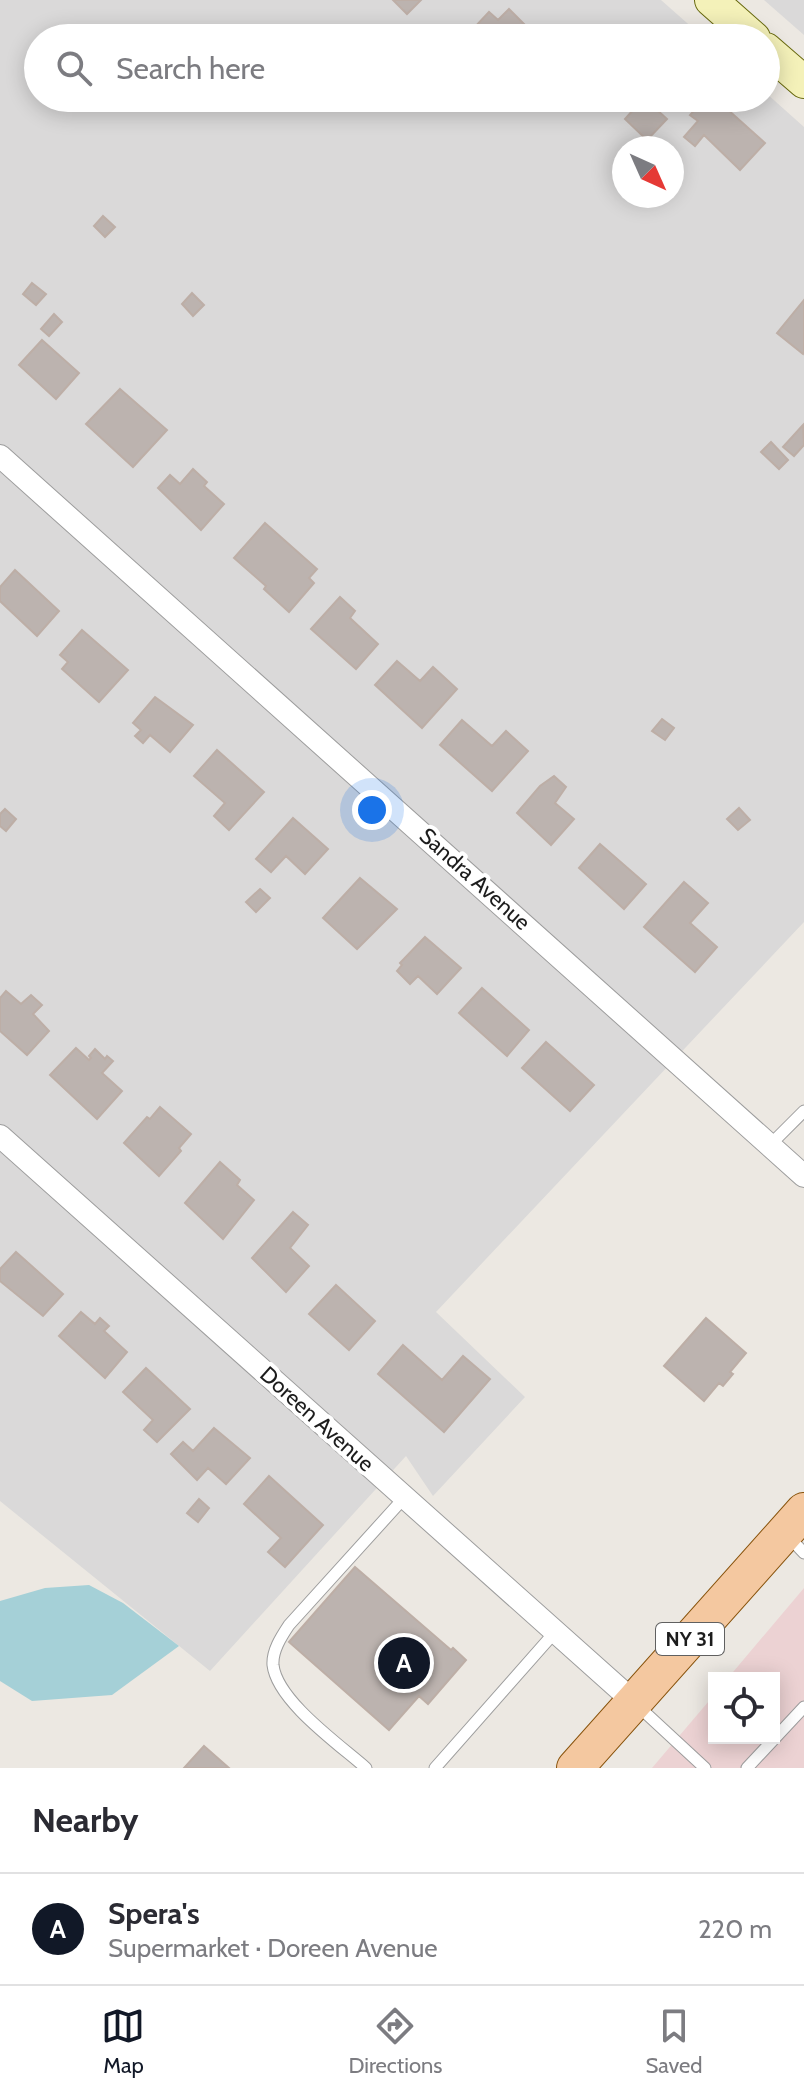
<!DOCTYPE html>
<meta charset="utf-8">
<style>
body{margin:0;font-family:Cabin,sans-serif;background:#f7f7f7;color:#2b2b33}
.controls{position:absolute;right:24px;bottom:24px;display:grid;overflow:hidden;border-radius:0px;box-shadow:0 4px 20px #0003}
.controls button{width:72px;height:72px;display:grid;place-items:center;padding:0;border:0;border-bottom:2px solid #e1e1e2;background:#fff;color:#2b2b33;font:40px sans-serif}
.compass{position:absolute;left:612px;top:136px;width:72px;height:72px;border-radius:50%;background:#fff;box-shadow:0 4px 20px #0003;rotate:135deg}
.you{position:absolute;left:372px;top:810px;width:28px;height:28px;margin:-20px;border:6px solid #fff;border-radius:50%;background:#1a73e8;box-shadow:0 0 0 12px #1a73e833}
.badge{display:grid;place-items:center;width:52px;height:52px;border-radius:50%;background:#111827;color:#fff;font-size:26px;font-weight:700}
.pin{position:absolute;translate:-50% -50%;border:4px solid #fff;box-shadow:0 2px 8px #0006}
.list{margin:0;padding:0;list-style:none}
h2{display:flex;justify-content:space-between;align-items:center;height:104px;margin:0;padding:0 32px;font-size:34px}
h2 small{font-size:26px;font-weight:400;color:#7c7c81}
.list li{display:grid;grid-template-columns:52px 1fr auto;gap:24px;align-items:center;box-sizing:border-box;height:112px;padding:0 32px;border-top:2px solid #e1e1e2}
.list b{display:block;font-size:30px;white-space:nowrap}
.list p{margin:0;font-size:26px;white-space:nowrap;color:#7c7c81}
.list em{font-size:26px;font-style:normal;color:#7c7c81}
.icon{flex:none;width:44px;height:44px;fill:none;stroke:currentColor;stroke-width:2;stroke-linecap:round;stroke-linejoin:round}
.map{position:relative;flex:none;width:804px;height:1768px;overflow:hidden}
.search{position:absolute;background:#fff;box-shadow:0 4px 20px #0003;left:24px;right:24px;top:24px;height:88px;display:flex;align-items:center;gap:20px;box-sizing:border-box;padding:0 28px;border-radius:44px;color:#7c7c81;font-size:30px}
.sheet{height:216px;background:#fff}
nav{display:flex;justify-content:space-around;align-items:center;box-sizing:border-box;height:112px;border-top:2px solid #e1e1e2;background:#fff;font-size:22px;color:#7c7c81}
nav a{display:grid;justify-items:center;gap:4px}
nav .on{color:#111827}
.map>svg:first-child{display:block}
.residential{fill:#dad9d9;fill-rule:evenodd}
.commercial{fill:#ecd2d3}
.water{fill:#a5d0d7}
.building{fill:#bcb3af;stroke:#bdaea6;stroke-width:2}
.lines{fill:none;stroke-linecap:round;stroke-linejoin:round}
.lane-casing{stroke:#9d9d9d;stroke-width:13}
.street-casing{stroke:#9d9d9d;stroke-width:24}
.secondary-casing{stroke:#67680d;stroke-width:34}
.primary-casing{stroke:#88530c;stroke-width:38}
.lane{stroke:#fff;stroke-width:11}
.street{stroke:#fff;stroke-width:22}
.secondary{stroke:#f4f1b9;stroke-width:32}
.primary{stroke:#f4c8a0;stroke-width:36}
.labels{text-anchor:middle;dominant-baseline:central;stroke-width:8;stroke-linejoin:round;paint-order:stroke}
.shield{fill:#fff;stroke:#606060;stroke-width:2}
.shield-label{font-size:20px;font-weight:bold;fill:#1c1c1c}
.street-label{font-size:22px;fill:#1c1c1c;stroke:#fff}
</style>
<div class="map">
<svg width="804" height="1768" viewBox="0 0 804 1768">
<rect width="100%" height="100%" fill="#ece8e2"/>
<path class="residential" d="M0 0H661L704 38H38V98H766V93L804 127V922L436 1312 525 1397 433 1496 406 1456 210 1671 0 1501ZM624 148H672V196H624Z
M764 0H804V35Z"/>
<path class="commercial" d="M804 1588V1768H652L714 1695V1738H774V1678H728Z"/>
<path class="water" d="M89 1585 123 1603 179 1646 112 1695 32 1701 0 1681V1601L45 1588Z"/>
<path class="building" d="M393 0H421L407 14Z
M509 9 531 31 524 38H481L473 29 489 12 498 20Z
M644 98 667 119 647 140 625 119Z
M717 100 765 143 740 170 704 135 695 146 684 137 698 121 690 115 700 104 707 110Z
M103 216 115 227 105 237 94 226Z
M32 283 46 294 36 305 23 294Z
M192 293 204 305 193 316 182 304Z
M804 300V352L803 354 777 333Z
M54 314 62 322 49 336 41 329Z
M42 340 79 373 56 399 19 365Z
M120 389 167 430 133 467 86 424Z
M803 425 804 445 794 456 783 447Z
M771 442 788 460 779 469 761 452Z
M193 469 207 482 204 486 224 504 201 530 158 488 170 475 180 484Z
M265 523 317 569 309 578 314 583 289 612 264 589 266 586 234 558Z
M15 570 59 611 37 636 0 601V587Z
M340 597 355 611 350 618 378 644 356 669 311 629Z
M82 630 128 670 99 702 62 669 68 662 60 655Z
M397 661 420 681 433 667 457 689 422 728 375 685Z
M155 697 193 725 170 752 150 735 143 743 135 736 141 730 133 723Z
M662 719 674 728 665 740 652 731Z
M462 720 492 746 506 731 528 751 492 791 440 745Z
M217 750 264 792 229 830 214 816 225 803 194 776Z
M554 776 566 787 555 803 574 819 551 845 517 813 540 786Z
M739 808 750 820 738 830 727 819Z
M5 809 16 819 6 831 0 826V814Z
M293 818 328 849 305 874 286 856 271 872 256 859Z
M600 844 646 884 624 909 579 868Z
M360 878 397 909 357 949 323 918Z
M684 882 708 903 690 923 717 947 695 972 644 927Z
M260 889 270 898 256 912 246 902Z
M425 937 461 968 437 994 418 976 410 984 397 971 402 965 400 963Z
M482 988 529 1030 507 1056 459 1013Z
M6 991 21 1004 31 995 42 1005 33 1014 49 1031 27 1055 0 1031V998Z
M546 1042 594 1085 570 1111 522 1068Z
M76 1048 89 1060 91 1058 89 1056 95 1049 105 1059 107 1056 113 1061 102 1073 122 1091 97 1119 50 1075Z
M160 1107 191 1134 179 1148 181 1151 159 1176 124 1143 147 1117 150 1119Z
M220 1162 240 1180 237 1185 254 1200 223 1239 185 1203Z
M293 1212 308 1225 290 1248 309 1266 286 1292 252 1258Z
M16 1252 63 1294 43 1316 0 1281V1269Z
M336 1285 375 1321 349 1350 309 1314Z
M81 1312 95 1324 100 1318 109 1326 104 1331 127 1352 105 1378 59 1336Z
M706 1318 746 1353 730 1372 733 1374 723 1386 719 1383 704 1401 664 1366Z
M403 1345 442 1380 463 1356 490 1379 444 1432 378 1374Z
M146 1368 190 1409 157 1442 144 1430 153 1420 123 1392Z
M214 1428 250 1458 226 1484 208 1468 197 1480 171 1454 183 1442 193 1451Z
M269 1476 323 1525 285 1567 268 1552 281 1538 244 1504Z
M199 1499 209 1508 198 1522 187 1513Z
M355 1567 451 1650 453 1648 466 1660 428 1704 419 1696 389 1730 289 1642Z
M204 1746 229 1768H184Z"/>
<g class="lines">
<g class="lane-casing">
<path id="lane" d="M770 1145 804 1111
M788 1536 804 1553
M638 1706 705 1768
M366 1768C340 1745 277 1701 273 1665 272 1651 281 1637 289 1625L404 1498
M435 1768 555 1632
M747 1768 804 1707"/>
</g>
<g class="street-casing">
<path id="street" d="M0 456 804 1176
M0 1136 634 1702"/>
</g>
<g class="secondary-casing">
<path id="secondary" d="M711 0 754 38
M766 49 804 82"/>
</g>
<g class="primary-casing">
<path id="primary" d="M575 1768 804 1511"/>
</g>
<use href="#lane" class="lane"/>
<use href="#street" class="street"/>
<use href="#secondary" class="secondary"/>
<use href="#primary" class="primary"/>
</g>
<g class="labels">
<rect class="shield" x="656" y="1623" width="68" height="32" rx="6"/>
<g class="shield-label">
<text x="690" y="1639">NY 31</text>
</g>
<g class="street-label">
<text transform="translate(475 879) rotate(42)">Sandra Avenue</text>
<text transform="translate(317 1419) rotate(42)">Doreen Avenue</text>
</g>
</g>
</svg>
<div class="controls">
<button><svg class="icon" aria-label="locate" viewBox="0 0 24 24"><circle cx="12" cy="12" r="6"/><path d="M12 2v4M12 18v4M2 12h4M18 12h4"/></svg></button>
</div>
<svg class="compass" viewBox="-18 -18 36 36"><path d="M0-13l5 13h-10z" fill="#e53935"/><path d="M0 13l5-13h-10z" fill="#7c7c81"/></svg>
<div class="you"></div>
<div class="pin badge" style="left:404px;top:1663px">A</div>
<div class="search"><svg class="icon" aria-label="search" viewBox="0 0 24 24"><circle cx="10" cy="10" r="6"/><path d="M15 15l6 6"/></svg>Search here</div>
</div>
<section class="sheet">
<h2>Nearby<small></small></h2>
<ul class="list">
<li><span class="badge">A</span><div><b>Spera's</b><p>Supermarket · Doreen Avenue</p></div><em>220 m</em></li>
</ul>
</section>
<nav>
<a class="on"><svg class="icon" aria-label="map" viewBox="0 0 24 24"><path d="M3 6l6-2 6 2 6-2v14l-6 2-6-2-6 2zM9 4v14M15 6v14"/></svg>Map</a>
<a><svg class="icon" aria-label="directions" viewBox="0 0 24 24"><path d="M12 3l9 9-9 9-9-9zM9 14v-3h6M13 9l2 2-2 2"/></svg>Directions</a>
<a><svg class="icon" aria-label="saved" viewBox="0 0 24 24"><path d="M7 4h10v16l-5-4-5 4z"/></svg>Saved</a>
</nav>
